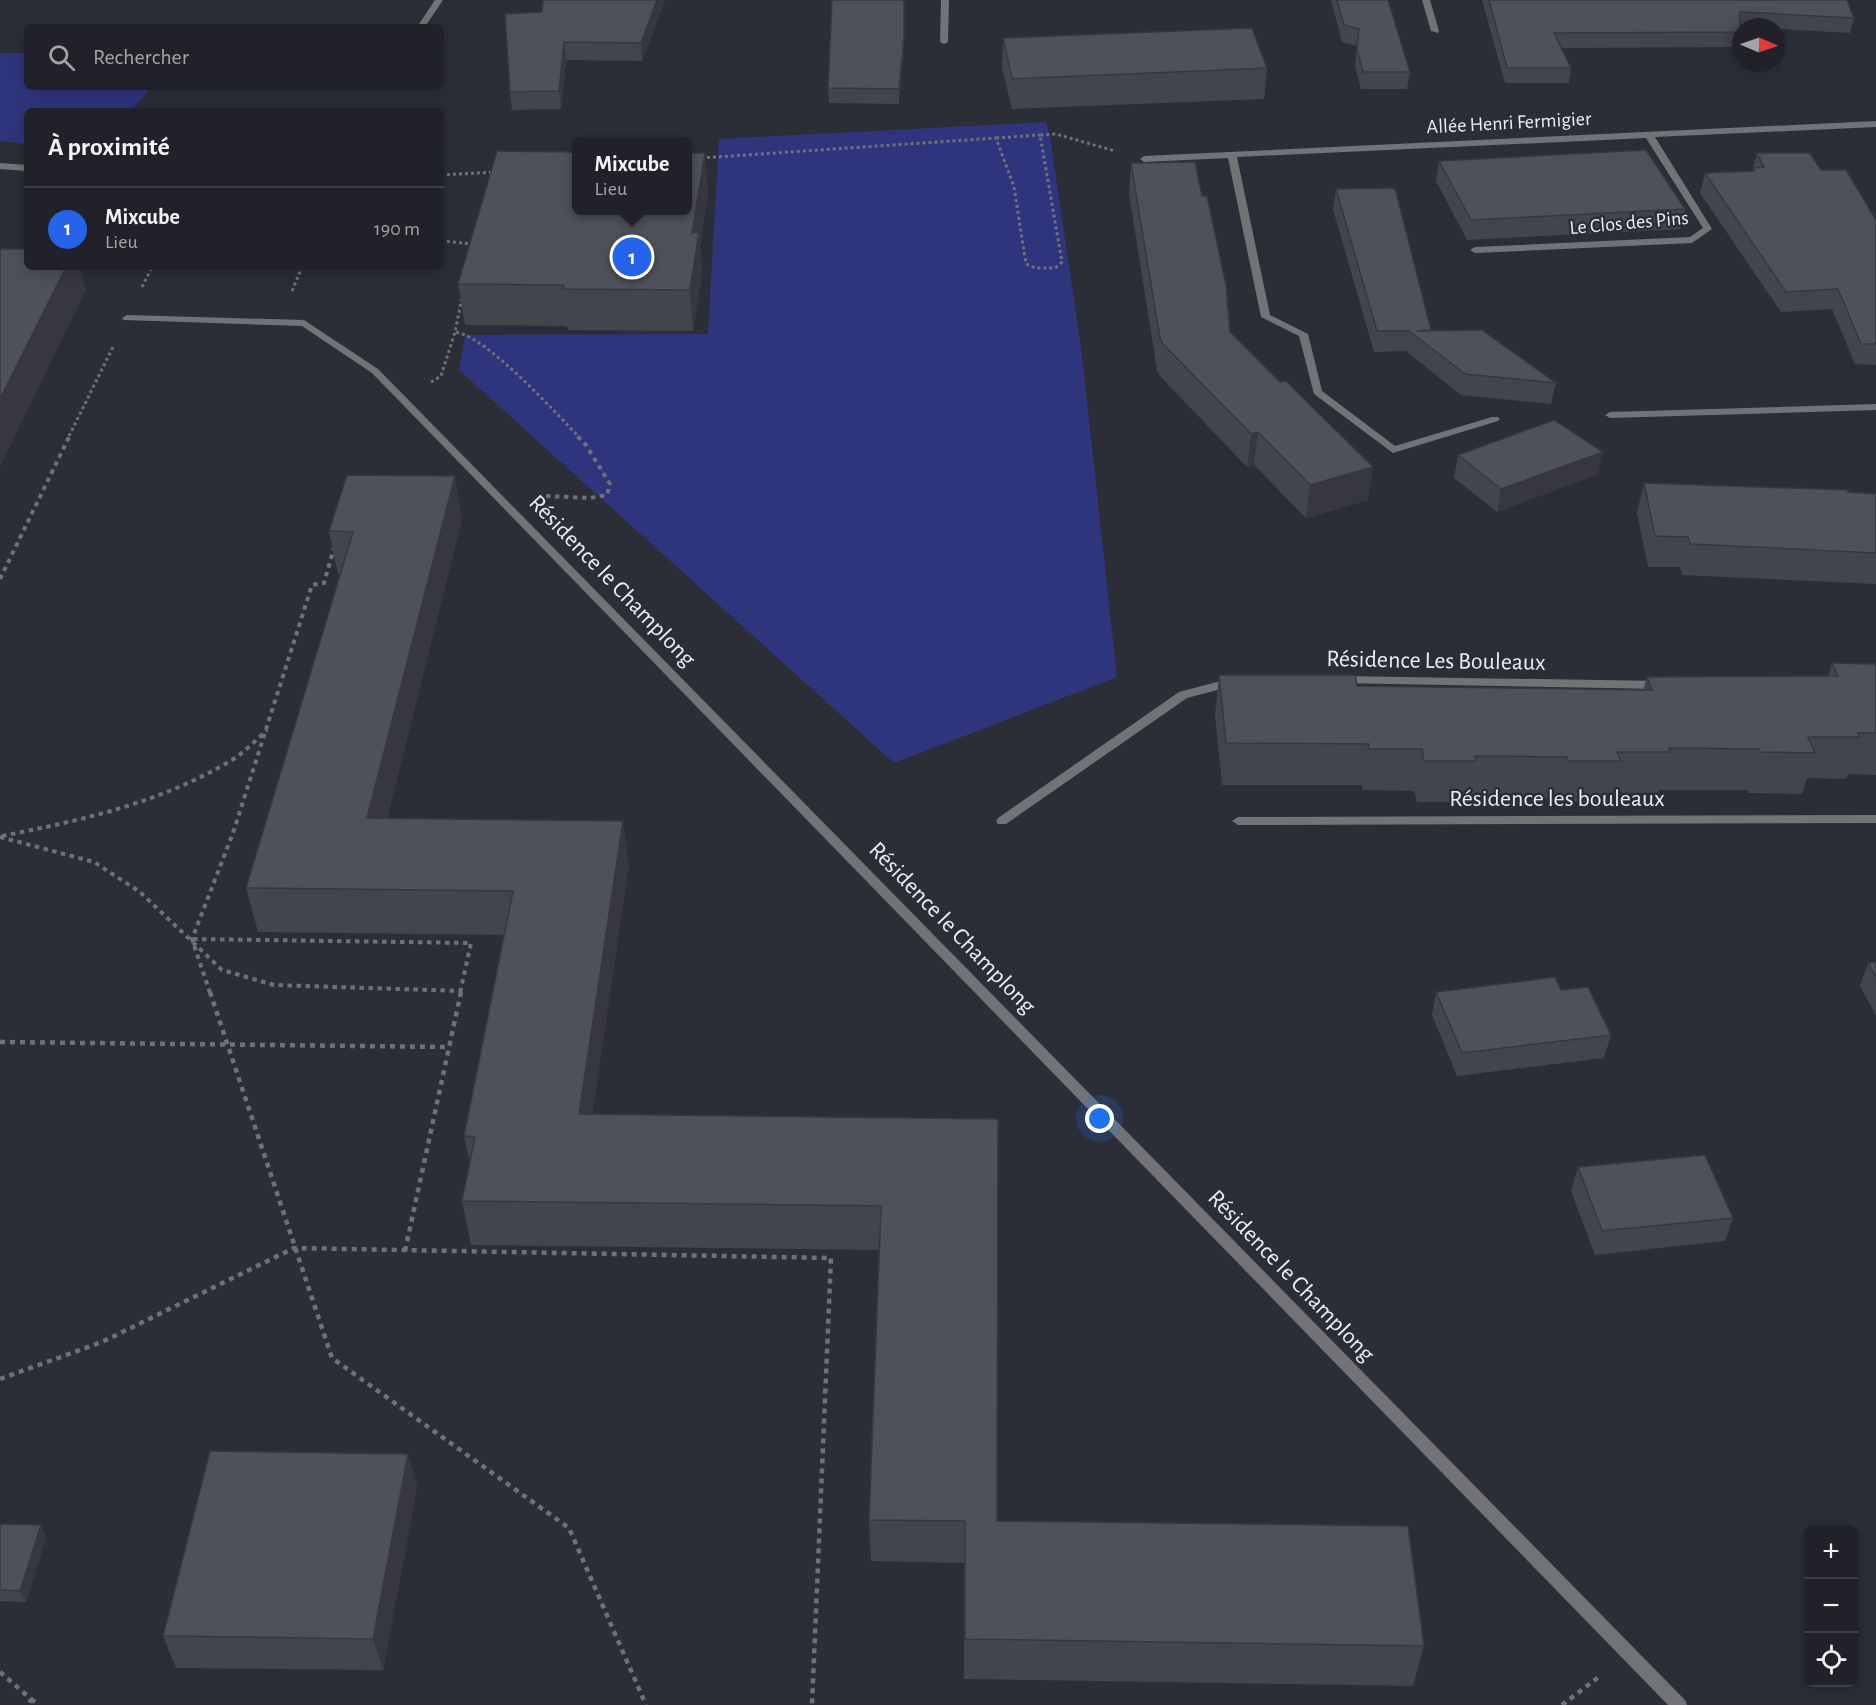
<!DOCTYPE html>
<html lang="fr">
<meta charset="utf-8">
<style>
body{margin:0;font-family:"Alegreya Sans",sans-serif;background:#2d2f35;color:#f1f3f6}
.controls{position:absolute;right:18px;bottom:18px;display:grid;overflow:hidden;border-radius:9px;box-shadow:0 3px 15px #0003}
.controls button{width:54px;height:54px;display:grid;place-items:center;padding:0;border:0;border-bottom:2px solid #3e3f46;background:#212229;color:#f1f3f6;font:30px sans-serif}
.compass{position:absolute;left:1732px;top:18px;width:54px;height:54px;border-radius:50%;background:#212229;box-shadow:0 3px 15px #0003;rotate:92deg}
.you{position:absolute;left:1100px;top:1119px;width:21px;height:21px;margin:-15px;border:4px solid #fff;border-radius:50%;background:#1a73e8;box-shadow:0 0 0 9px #1a73e833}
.badge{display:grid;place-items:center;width:39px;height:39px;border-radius:50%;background:#2563eb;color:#fff;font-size:20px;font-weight:700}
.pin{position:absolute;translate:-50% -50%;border:3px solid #fff;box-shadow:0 2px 6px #0006}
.popup{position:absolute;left:572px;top:137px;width:120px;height:78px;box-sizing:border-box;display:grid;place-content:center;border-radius:9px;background:#212229;filter:drop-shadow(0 2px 4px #0005);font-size:20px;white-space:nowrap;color:#a2a4a8}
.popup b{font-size:22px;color:#f1f3f6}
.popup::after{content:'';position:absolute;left:50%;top:100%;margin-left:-12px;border:12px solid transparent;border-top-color:#212229}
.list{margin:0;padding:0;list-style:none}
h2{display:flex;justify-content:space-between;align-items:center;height:78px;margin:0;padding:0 24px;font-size:26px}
h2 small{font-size:20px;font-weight:400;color:#a2a4a8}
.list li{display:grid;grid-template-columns:39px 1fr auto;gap:18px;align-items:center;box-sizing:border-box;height:84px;padding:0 24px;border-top:2px solid #3e3f46}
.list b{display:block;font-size:22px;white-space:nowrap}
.list p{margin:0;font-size:20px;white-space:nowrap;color:#a2a4a8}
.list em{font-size:20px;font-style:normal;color:#a2a4a8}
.icon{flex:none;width:33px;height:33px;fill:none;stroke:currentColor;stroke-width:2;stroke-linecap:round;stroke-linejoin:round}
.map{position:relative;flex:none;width:1876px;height:1705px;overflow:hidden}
.search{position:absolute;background:#212229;box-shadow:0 3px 15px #0003;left:24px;top:24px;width:420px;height:66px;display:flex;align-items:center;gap:15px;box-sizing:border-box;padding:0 21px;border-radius:9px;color:#a2a4a8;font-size:22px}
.panel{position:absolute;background:#212229;box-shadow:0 3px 15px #0003;left:24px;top:108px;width:420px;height:162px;border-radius:9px}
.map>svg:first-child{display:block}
.green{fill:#2f357d}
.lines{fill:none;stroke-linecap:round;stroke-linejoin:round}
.path-far2{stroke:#6f7078;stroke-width:3;stroke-dasharray:3 3;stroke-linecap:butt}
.path-far1{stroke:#6f7078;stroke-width:4;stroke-dasharray:4.5 4.5;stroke-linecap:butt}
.path{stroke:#6f7078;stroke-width:4.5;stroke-dasharray:5 5;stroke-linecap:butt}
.lane{fill:#717377;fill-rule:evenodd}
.street{fill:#717377;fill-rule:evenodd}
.wall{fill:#43454d}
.shaded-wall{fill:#37383f}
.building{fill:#4e505a;stroke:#37383f;stroke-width:1.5}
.labels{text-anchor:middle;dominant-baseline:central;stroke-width:5;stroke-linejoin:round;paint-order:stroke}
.far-street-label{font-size:20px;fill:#ecedf3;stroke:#2c2e37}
.street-label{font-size:24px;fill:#ecedf3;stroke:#2c2e37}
</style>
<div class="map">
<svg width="1876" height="1705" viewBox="0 0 1876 1705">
<rect width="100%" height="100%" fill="#2c2e37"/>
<path class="green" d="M0 53H27V87H152L131 111H27V144L0 141Z
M1046 122 1050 137 1081 347 1117 677 894 763 459 370 465 335 708 334 719 139Z"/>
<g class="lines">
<path class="path-far2" d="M996 138 1040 135
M701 158 996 138 1014 187 1026 264 1035 268H1055L1062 262 1040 135 1056 134 1115 151
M441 175 495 172
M441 241 474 244
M142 287 152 267
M292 291 302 267
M462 298 455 332C485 335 555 412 578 436
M431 382 441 376 455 332
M69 436 114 345"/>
<path class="path-far1" d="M546 496 590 498 607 495 610 484 586 445 576 435
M0 579 70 435
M2 836C83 820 160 803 232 760 245 752 256 740 267 730
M0 837 94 862 140 892 222 970 274 985 461 991
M193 939 471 943 460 993
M210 993 192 939 233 833 312 585 324 583 334 548"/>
<path class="path" d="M210 992 332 1358 569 1528 646 1705
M0 1042 448 1047
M405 1251 461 992
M0 1379 102 1342 294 1248 831 1258 812 1705
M0 1672 31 1699 29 1705
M31 1699 39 1705
M1562 1705 1600 1676"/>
<path class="lane" d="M0 163 27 165V171L0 169Z"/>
<path class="street" d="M435 0H443L425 27H417Z
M941 0H949L948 42 944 44 940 42Z
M1422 0H1430L1439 31 1438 33 1431 31Z
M1876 121V127L1655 137 1712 229 1692 243 1475 253 1470 250 1475 247 1690 237 1703 228 1646 138 1237 157 1270 315 1308 334 1322 391 1395 446 1492 417H1498L1500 419 1498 421 1393 453 1314 394 1299 336 1261 317 1228 158 1144 162 1140 159 1144 156Z
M127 315 304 320 378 369 1685 1700 1687 1705H1668L372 373 302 326 124 320 122 318Z
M1876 404V410L1610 418 1605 415 1610 412Z
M1340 676 1661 681 1667 685 1661 689 1336 683 1334 680Z
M1232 678 1238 682 1236 685 1187 698 1006 824H998L996 821 998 818 1179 692Z
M1876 815V823L1238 825 1232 821 1238 817Z"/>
</g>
<path class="wall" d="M543 0H665L642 61 566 60 561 109 512 110 510 92 542 12Z
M904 0V51L899 104 829 103 828 88Z
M1331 0H1388L1410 72 1407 89H1361L1355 66 1357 46 1342 42Z
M1482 0H1847L1854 18 1850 33 1777 29V27H1740V32L1736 47 1561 48 1571 68 1569 83H1505Z
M1003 38 1267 68 1264 99 1012 109 1002 68Z
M1757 153 1821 170 1876 220V365L1855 364 1832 309 1781 312 1700 193 1705 173 1752 171Z
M1439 161 1685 209 1680 229 1467 240 1436 181Z
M1131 163 1230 332 1368 500 1306 518 1254 465 1247 467 1160 376 1157 370 1129 194Z
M1336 189 1431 330 1556 383 1551 404 1461 395 1406 351 1374 352 1333 209Z
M708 192 700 246 702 273 693 331 568 330 567 326 465 325 458 284Z
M1458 455 1598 474 1497 512 1454 478Z
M1644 483 1876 494V584L1682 575 1680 567H1648L1637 513Z
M462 518 387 818 629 864 592 1114 998 1119 997 1521 1424 1646 1413 1686 964 1679V1563L871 1561 869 1520 880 1250 471 1245 462 1201 470 1162 464 1136 504 935 258 932 246 888 341 574H338L329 531Z
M1832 663 1876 664V775L1848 774 1846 779 1807 778 1802 794 1748 793 1747 790H1659V793H1612L1610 802H1558L1557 799 1469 797 1468 802H1417L1414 791 1362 790V785H1222L1215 716 1219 675 1357 686 1643 690 1647 677 1828 676Z
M1876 962V1016L1860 986 1868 963Z
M1561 990 1611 1035 1604 1058 1457 1076 1432 1015 1436 992Z
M1578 1167 1733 1218 1725 1241 1595 1255 1571 1191Z
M408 1454 417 1487 383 1670 176 1668 163 1636Z
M0 1524 46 1537 26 1602 0 1601Z"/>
<path class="shaded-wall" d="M657 0H665L642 61 641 43Z
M904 36V51L899 104V89Z
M564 42 566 60 561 109 559 91Z
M705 153 708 192 700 246 702 273 693 331 690 290 692 233Z
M66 267H80L86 290 0 467V399Z
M1258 432 1254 465 1247 467 1251 434Z
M1603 452 1598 474 1497 512 1501 489Z
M1373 467 1368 500 1306 518 1310 485Z
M455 476 462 518 376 862 367 818Z
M623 821 629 864 586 1158 579 1114Z
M408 1454 417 1487 383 1670 373 1639Z
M41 1525 46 1537 26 1602 20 1591Z"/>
<path class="building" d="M543 0H657L641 43 564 42 559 91 510 92 505 14 542 12Z
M832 0H904V36L899 89 828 88Z
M1337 0H1388L1410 72H1363L1357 49 1359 29 1344 25Z
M1489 0H1847L1854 18 1740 12V32L1554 33 1571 68H1507Z
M1252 28 1267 68 1012 79 1003 38Z
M1646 150 1685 209 1471 220 1439 161Z
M497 151 576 152V210H687V153H705L692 233 699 232 690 290 563 289 564 285 458 284Z
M1757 153H1810L1821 170H1846L1876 220V344H1861L1838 289 1786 292 1705 173 1754 171 1753 168 1764 167Z
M1195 162 1202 196H1207L1226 285 1230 332 1280 382 1286 381 1373 467 1310 485 1258 432 1251 434 1162 343 1160 338 1131 163Z
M1395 188 1431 330 1417 331 1482 330 1556 383 1465 374 1409 331H1377L1336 189Z
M0 249H27V267H66L0 399Z
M1554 420 1603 452 1501 489 1458 455Z
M347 475 455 476 367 818 623 821 579 1114 998 1119 997 1521 1408 1526 1424 1646 965 1639V1521L869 1520 881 1206 462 1201 475 1137 464 1136 513 891 246 888 353 532 329 531Z
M1644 483 1848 490V492L1876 494V553L1690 544 1688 537 1655 536Z
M1832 663 1876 664V733H1858L1860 737H1808L1815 753 1760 752 1759 749 1669 748 1670 752H1617L1621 761H1568L1567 757 1475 756 1476 761H1424L1422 749H1368L1369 744 1226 743 1219 675H1355L1357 686 1652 690 1647 677 1838 676Z
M1876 962V977L1868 963Z
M1555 977 1561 990 1588 987 1611 1035 1462 1053 1436 992Z
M1705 1155 1733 1218 1602 1231 1578 1167Z
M210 1451 408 1454 373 1639 163 1636Z
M0 1524 41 1525 20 1591 0 1590Z"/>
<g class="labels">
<g class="far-street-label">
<text transform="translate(1509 123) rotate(-3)">Allée Henri Fermigier</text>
<text transform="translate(1629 223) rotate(-5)">Le Clos des Pins</text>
</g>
<g class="street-label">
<text transform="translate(612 581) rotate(46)">Résidence le Champlong</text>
<text transform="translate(1436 661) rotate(1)">Résidence Les Bouleaux</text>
<text x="1557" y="799">Résidence les bouleaux</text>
<text transform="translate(952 928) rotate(46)">Résidence le Champlong</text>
<text transform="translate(1291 1276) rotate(46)">Résidence le Champlong</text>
</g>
</g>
</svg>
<div class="controls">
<button>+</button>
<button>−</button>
<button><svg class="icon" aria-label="locate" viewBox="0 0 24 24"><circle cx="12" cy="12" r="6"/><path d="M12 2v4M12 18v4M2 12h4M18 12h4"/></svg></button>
</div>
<svg class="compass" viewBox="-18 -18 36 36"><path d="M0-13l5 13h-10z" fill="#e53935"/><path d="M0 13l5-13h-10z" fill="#a2a4a8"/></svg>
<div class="you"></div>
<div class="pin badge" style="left:632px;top:257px">1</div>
<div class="popup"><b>Mixcube</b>Lieu</div>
<div class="search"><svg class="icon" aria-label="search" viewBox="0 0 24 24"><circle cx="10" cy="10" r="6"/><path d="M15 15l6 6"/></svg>Rechercher</div>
<section class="panel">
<h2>À proximité<small></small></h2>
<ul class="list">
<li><span class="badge">1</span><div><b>Mixcube</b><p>Lieu</p></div><em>190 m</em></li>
</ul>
</section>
</div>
